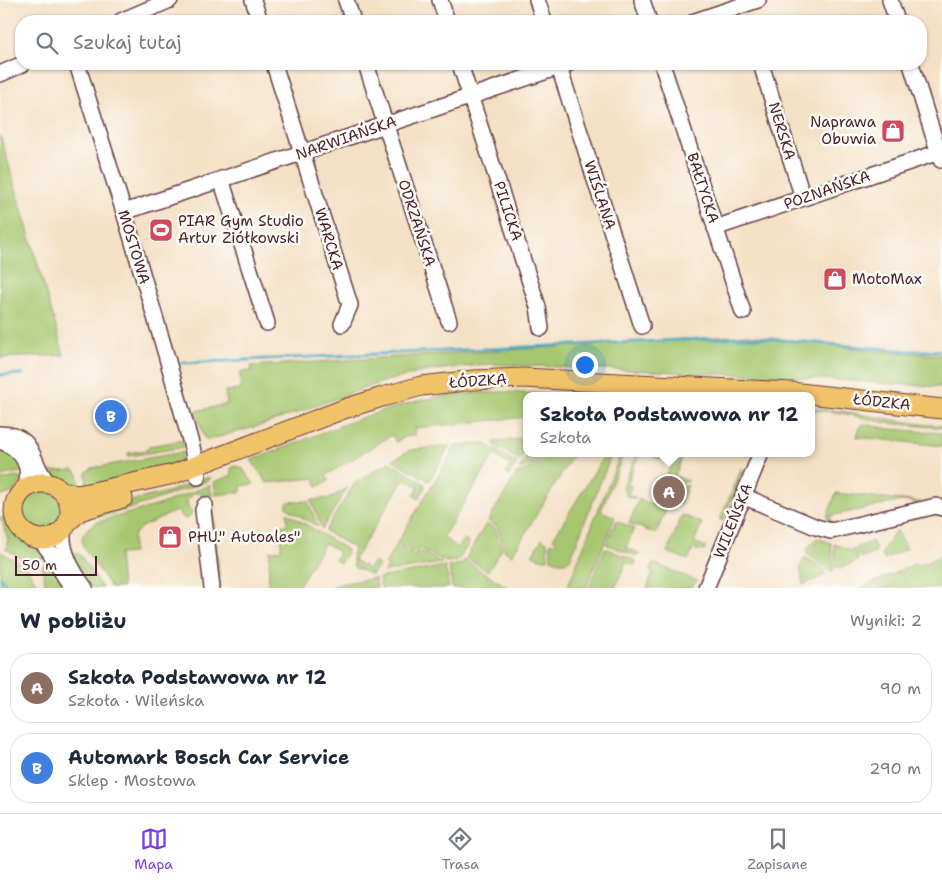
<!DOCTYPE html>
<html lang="pl">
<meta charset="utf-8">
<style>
body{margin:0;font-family:"Shantell Sans",sans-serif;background:#f6f6f7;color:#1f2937}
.scale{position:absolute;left:15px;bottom:12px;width:82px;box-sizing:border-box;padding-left:5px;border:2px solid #4a1f2b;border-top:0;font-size:14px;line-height:18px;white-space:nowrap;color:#4a1f2b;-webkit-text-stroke:4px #fdfcf7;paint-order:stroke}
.you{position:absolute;left:584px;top:364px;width:18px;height:18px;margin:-12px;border:4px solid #fff;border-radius:50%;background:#1a73e8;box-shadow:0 0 0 8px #1a73e833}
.badge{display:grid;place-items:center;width:32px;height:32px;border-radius:50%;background:#7c3aed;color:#fff;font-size:16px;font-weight:700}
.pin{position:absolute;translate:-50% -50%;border:2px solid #fff;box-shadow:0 1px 5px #0006}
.popup{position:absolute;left:523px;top:392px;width:292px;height:65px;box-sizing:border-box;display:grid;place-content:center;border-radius:10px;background:#fff;filter:drop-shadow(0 1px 4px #0005);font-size:16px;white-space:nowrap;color:#747a83}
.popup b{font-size:19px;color:#1f2937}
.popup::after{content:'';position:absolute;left:50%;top:100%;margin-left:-10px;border:10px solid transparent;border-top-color:#fff}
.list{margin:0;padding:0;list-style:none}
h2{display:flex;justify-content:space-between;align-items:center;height:65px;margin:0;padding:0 20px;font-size:21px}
h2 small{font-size:16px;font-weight:400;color:#747a83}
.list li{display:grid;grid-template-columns:32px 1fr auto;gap:15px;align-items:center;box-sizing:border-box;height:70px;margin:0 10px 10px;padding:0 10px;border:1px solid #e0e1e3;border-radius:20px}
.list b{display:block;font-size:19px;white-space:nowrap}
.list p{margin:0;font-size:16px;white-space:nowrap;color:#747a83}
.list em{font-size:16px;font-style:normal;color:#747a83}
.icon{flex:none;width:28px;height:28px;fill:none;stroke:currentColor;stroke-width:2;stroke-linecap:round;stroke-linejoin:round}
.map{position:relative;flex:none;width:942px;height:588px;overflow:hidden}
.search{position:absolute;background:#fff;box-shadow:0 1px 4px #0004;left:15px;right:15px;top:15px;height:55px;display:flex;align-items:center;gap:12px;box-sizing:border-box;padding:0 18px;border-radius:20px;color:#747a83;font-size:19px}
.sheet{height:225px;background:#fff}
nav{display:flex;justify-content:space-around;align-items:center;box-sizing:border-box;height:70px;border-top:1px solid #e0e1e3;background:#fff;font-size:14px;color:#747a83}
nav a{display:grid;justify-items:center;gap:2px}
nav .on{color:#7c3aed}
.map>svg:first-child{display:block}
.green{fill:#a6c76f;stroke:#78734d}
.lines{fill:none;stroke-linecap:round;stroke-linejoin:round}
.stream{stroke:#40a8c0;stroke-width:3}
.minor-casing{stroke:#643c42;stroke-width:18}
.major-casing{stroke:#643c42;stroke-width:21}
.minor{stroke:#fff;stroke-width:15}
.major{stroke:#f1c369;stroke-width:19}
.labels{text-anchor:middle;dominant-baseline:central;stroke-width:5;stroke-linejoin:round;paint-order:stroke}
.poi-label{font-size:15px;fill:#4a1f2b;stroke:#fdfcf7;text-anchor:start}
.street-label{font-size:15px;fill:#4a1f2b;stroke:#fdfcf7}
</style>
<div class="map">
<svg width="942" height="588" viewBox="0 0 942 588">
<rect width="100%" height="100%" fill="#fdfcf7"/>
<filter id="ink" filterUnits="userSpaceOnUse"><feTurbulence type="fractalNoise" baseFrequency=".02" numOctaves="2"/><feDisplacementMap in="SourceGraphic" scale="10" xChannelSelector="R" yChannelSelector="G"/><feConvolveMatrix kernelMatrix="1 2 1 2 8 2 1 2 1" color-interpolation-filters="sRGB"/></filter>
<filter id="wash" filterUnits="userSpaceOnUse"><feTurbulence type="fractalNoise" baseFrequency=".0096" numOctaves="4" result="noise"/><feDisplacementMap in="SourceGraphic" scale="20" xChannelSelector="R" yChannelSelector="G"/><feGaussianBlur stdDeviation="1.12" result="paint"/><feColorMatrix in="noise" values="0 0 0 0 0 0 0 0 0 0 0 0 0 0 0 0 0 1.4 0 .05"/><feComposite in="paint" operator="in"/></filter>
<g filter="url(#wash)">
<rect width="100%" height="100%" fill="#f4e0c5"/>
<path class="green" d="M0 134 64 355 0 358Z
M748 335 878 351 942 355V387L792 377 488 364 426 371 382 382 265 424 208 440 204 437 196 411 227 404 225 391 241 390 240 372 252 371 251 366Z
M504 392 601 396H526V417L415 428V435L405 437 396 442 392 435 326 475 329 481 317 487 315 478 267 483 251 460C305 441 358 416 413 402 443 395 474 393 504 392Z
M812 408C856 411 898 423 942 426V428L887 423 842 413 812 410Z
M864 424 890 429 942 433V446L857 437 860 426Z
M526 438V448L519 460 494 445V442Z
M183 440 184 447 129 456 128 453 147 450 150 446Z
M484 443 517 463 509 476 506 474 510 465 494 455 443 537 458 548 464 539 469 543 458 561 446 562 420 548 416 554 397 543 456 446Z
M0 445 7 447 24 471 0 476Z
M450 446 429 481 393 460 410 450Z
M183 452 180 463 87 491 86 473 92 468Z
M529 453H550L542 461 519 469Z
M554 453H574L512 555 505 551 497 526 488 521 517 473 543 463Z
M606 453H612L571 557 568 561C562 563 557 562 551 559L550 544 551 542 554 544 556 541 553 539Z
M621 453H624L601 511 615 517 586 588H567Z
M636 453H640L627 484 631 486 628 495 636 498C629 499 623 494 623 487Z
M644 453H684L675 476 688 481 660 492 671 464Z
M389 462 424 483 425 487 419 499 414 496 419 487 404 479 354 560 369 569 373 562 379 565 373 574H370L354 567 352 555 354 548 325 531 355 483Z
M236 466 242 468 254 484 241 486V492L216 495 214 482 232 475 231 468Z
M742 467 743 471 723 521 720 520Z
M74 470 78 474 80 491C66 487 56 483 45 472Z
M23 476C19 489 14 494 0 496V480Z
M209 477 210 480C194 486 107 519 97 516 95 515 93 512 91 511L167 492Z
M210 485 212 496 205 497 204 494 195 493 187 500 188 507 192 512 190 517 185 519 176 511 141 527 133 536V553L119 554 122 588H111L83 546 82 537 88 528 97 522 159 505Z
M688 485 680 505 659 497Z
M348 487 322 529 311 500 331 498Z
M22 511a20 20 0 1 1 40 0a20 20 0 1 1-40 0Z
M836 493 921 502 915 507 913 502 902 501 830 516 832 525H830L827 517Z
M639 499 666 510 656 534 629 523Z
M308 501 318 527 287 508V503L289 502Z
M213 509 220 585H217L210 514Z
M287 513 346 549 347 553 340 563 335 560 339 552 325 543 297 588H268L270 551 281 550V526L287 525Z
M682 515 702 523 694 542 706 547 704 551 693 549 688 560 667 552Z
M0 517C9 521 14 530 22 536 31 543 40 548 48 556 29 565 23 559 6 549L8 539Z
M616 521 634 528 626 548 639 553 638 557 606 544Z
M486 524 495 528 502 549 488 571 466 558Z
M897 530 906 549 884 559 881 554 895 531Z
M817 538 831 543 834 570 831 571 806 553 809 546Z
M542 539 547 542 548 559H543L532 555Z
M872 541 876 549 875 553 862 558 860 557 856 548Z
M834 544 851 551 854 549 858 558 857 561 840 569 836 567Z
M396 545 416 557 421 551 442 563 384 572 388 566 385 564Z
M605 548 636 561 635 565 626 562 615 588H589Z
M0 551 28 569 39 588H0Z
M70 553H77L81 556 102 588H92Z
M942 555V588H861L917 563 918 566Z
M805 557 823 568 825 575 803 585 800 568Z
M464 560 509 588H452L449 566 462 564Z
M51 561 66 588H46L42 566Z
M653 563 692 579 697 581 690 588H647L653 572 650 571Z
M445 566 449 588H381L379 578Z
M375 578 377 588H331L338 584Z"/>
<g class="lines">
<path class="stream" d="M181 363 747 337 910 351H942
M0 375 23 374
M0 577 8 588"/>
</g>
</g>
<g filter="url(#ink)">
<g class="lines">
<g class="minor-casing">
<path id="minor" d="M253 0 260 21
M346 0 353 21
M440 0 447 21
M537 0 544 21
M642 0 649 21
M890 0 897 21
M121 21 170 0
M695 21 758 0
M77 64 124 212 165 351 192 447 198 477
M274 64 350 305 342 324
M366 64 449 321
M460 64 538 307 541 328
M558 64 642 326
M662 64 743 312
M761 64 803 198
M911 64 941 160
M0 74 23 64
M221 179 267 323
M124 212 568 64
M715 228 939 152
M0 434C39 434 29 467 51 485
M0 441C22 449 33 466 25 489
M743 496 816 527 831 531 936 506 942 508
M205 505 203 510 212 588
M63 531C61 551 73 572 85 588
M40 540C54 553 60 573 73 588
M706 588 761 453"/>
</g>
<g class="major-casing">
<path id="major" d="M14 511a28 28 0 1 1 56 0a28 28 0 1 1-56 0Z
M62 491 76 495 84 494 174 474 344 409 382 397 421 386 474 380 524 378 791 392 942 409
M69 521 80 511 123 498"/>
</g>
<use href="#minor" class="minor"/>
<use href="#major" class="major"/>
</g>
</g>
<defs>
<g id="shop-square" transform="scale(1.25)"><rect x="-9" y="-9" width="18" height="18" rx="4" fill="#d1495b" stroke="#fdfcf7"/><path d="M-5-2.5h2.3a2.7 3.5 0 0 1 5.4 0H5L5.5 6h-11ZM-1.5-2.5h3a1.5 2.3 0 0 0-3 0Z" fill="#fff"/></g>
<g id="stadium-square" transform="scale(1.25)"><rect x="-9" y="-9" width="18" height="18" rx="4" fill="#d1495b" stroke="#fdfcf7"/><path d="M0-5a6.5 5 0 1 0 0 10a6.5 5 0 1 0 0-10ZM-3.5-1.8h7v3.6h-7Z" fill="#fff"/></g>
</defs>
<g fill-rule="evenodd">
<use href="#shop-square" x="893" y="131"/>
<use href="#stadium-square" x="161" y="230"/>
<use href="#shop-square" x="835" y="279"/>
<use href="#shop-square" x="170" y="537"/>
</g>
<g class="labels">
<g class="poi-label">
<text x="876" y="122" text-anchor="end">Naprawa<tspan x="876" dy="17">Obuwia</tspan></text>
<text x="178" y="221">PIAR Gym Studio<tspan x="178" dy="17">Artur Ziółkowski</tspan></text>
<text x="852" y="279">MotoMax</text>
<text x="188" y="537">PHU." Autoales"</text>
</g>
<g class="street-label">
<text transform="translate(782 131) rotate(73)">NERSKA</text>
<text transform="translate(346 138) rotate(-19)">NARWIAŃSKA</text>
<text transform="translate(703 188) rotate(72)">BAŁTYCKA</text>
<text transform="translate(827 190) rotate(-19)">POZNAŃSKA</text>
<text transform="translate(600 195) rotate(72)">WIŚLANA</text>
<text transform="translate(508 211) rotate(72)">PILICKA</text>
<text transform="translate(417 223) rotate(72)">ODRZAŃSKA</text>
<text transform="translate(329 239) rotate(73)">WARCKA</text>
<text transform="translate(134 247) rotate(73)">MOSTOWA</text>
<text transform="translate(478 381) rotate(-4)">ŁÓDZKA</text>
<text transform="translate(882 402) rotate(6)">ŁÓDZKA</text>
<text transform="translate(733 521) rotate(-68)">WILEŃSKA</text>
</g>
</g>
</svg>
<div class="scale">50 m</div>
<div class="you"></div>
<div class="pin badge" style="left:669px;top:492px;background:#8d6e63">A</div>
<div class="popup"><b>Szkoła Podstawowa nr 12</b>Szkoła</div>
<div class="pin badge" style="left:111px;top:416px;background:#3f7fe0">B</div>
<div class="search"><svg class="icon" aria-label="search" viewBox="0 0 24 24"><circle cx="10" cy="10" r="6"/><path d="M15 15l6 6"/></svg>Szukaj tutaj</div>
</div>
<section class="sheet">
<h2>W pobliżu<small>Wyniki: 2</small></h2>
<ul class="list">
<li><span class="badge" style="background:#8d6e63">A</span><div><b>Szkoła Podstawowa nr 12</b><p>Szkoła · Wileńska</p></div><em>90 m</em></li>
<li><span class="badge" style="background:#3f7fe0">B</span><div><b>Automark Bosch Car Service</b><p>Sklep · Mostowa</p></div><em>290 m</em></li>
</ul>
</section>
<nav>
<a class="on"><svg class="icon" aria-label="map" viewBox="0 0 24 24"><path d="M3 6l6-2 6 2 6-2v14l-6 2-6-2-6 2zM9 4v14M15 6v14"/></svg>Mapa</a>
<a><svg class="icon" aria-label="directions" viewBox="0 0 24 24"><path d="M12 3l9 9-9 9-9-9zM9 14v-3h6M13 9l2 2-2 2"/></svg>Trasa</a>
<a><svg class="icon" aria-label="saved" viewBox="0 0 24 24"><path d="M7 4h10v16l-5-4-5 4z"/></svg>Zapisane</a>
</nav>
